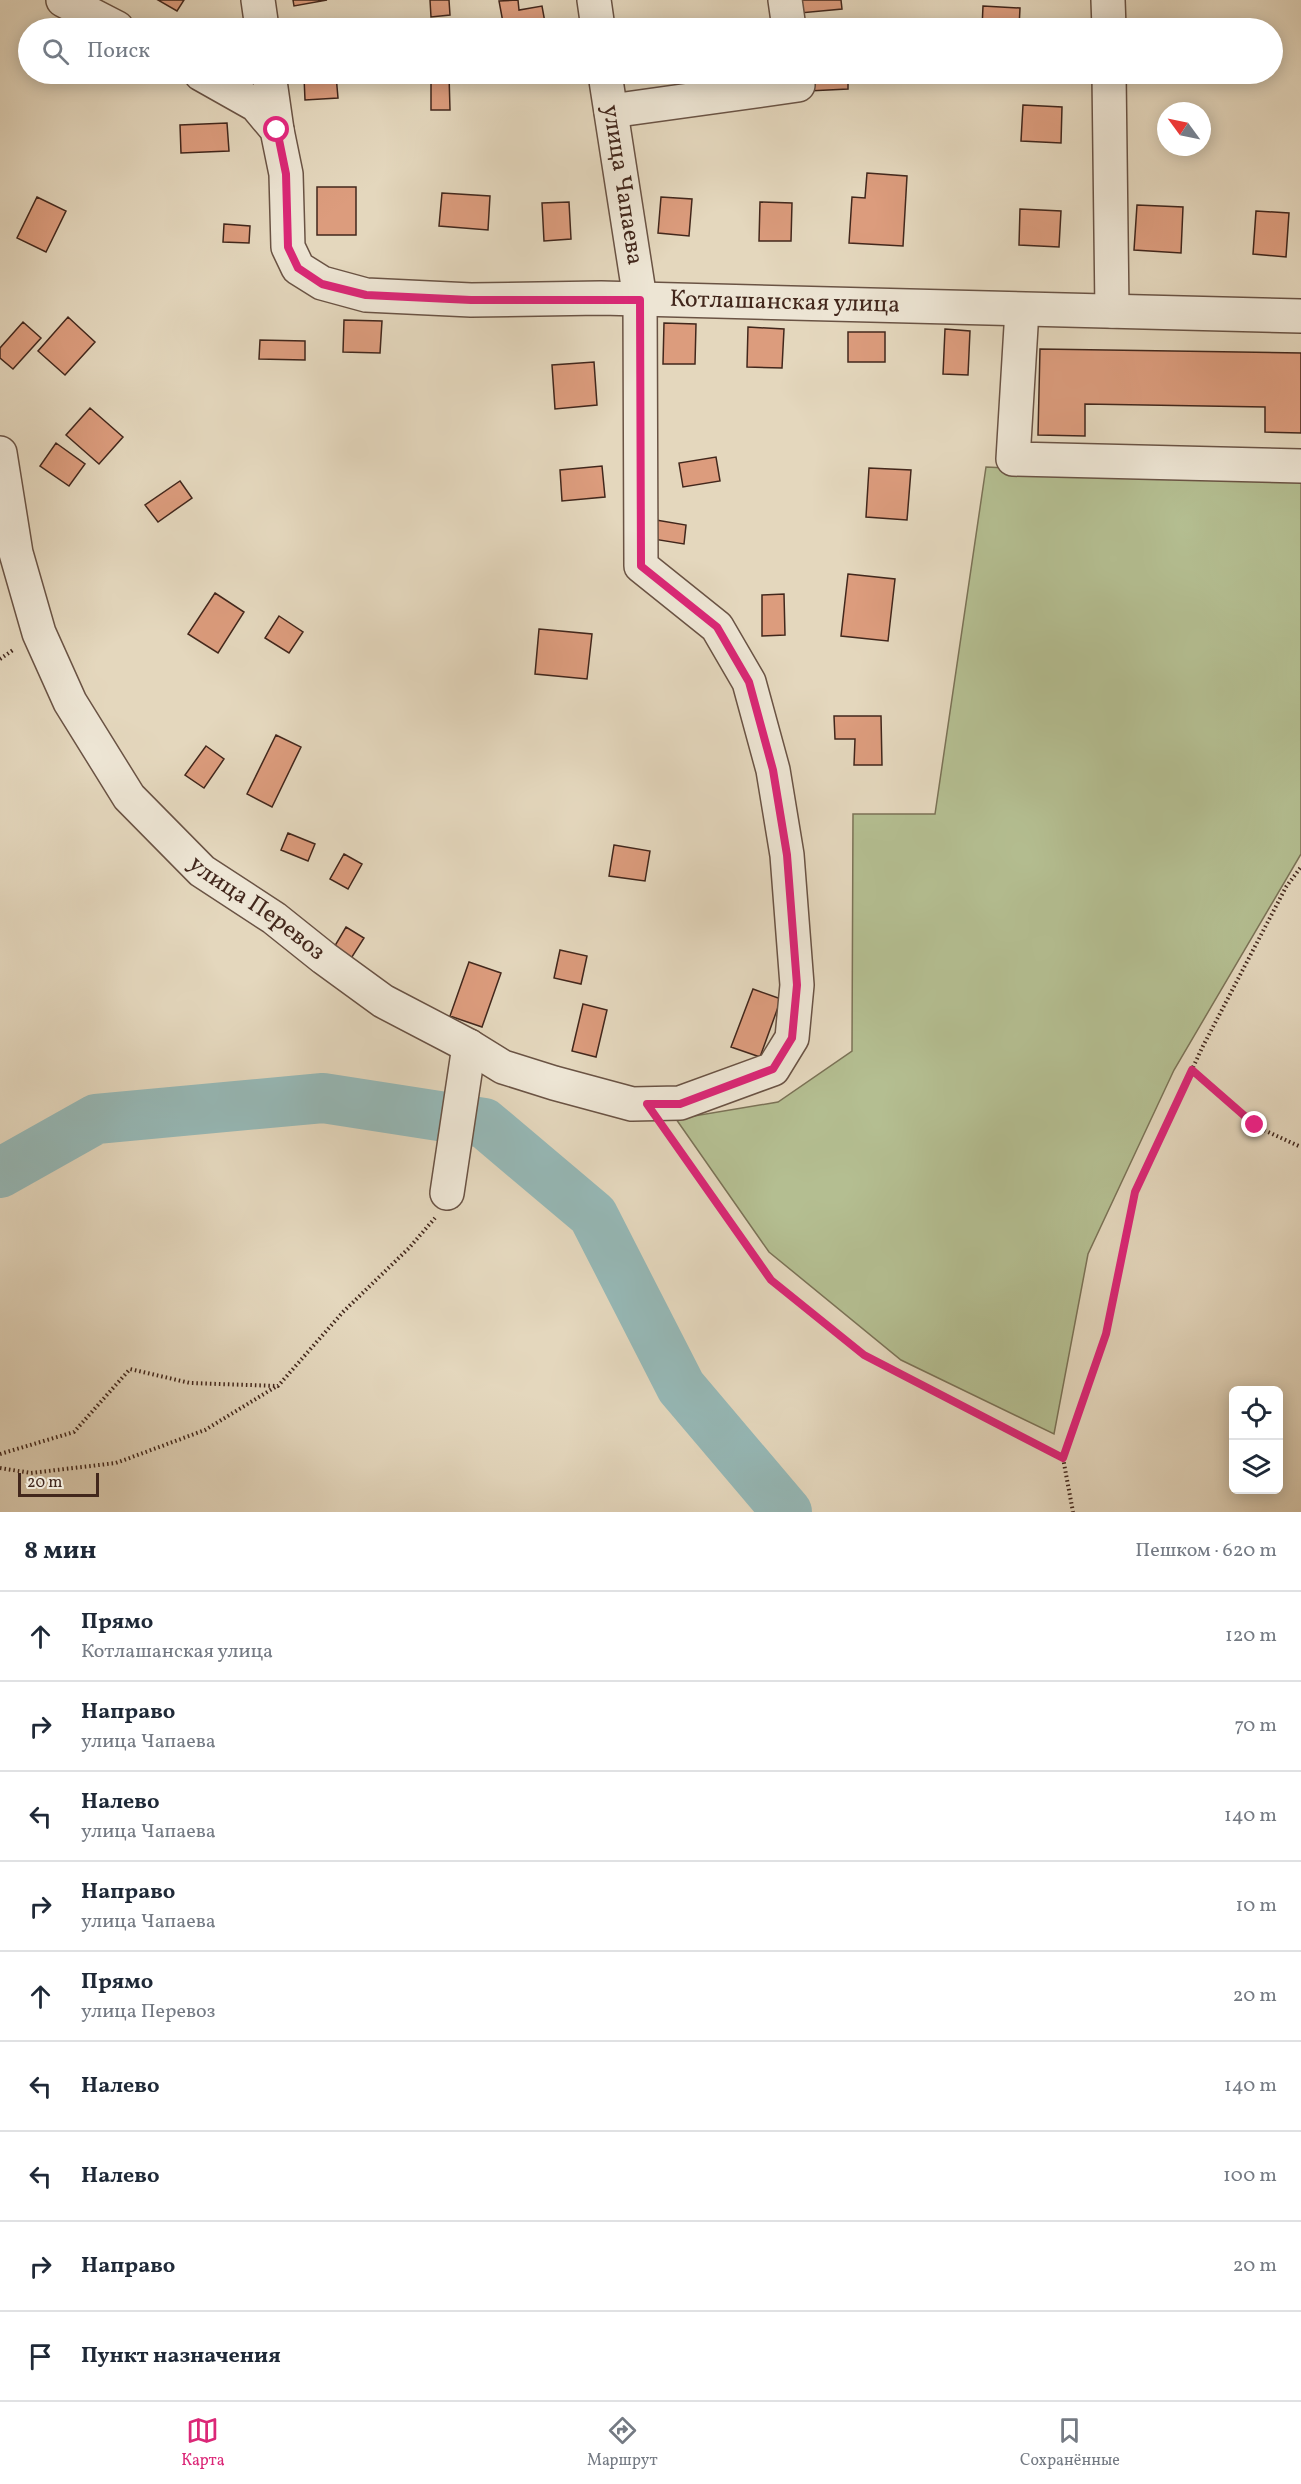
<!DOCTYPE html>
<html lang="ru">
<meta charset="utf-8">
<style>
body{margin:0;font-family:Vollkorn,serif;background:#f6f6f7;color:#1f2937}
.controls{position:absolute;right:18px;bottom:18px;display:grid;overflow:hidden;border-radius:9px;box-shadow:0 3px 15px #0003}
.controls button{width:54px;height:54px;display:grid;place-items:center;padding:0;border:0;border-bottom:2px solid #e0e1e3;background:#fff;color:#1f2937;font:30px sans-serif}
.compass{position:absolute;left:1157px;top:102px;width:54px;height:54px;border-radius:50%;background:#fff;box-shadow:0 3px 15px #0003;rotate:303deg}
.scale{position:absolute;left:18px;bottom:15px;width:81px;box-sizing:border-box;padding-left:6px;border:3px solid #42271c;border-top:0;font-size:16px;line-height:21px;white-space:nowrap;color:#42271c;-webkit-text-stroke:4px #ede5d4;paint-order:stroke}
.stop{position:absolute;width:18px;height:18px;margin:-14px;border:4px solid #db2777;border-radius:50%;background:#fff}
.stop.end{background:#db2777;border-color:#fff;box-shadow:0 2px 6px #0008}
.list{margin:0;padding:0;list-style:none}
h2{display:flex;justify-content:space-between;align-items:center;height:78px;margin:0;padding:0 24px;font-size:26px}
h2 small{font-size:20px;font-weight:400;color:#747a83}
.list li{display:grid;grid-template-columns:39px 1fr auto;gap:18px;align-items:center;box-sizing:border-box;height:90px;padding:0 24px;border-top:2px solid #e0e1e3}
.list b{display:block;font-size:22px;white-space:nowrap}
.list p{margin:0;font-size:20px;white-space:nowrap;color:#747a83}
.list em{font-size:20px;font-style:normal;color:#747a83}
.icon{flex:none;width:33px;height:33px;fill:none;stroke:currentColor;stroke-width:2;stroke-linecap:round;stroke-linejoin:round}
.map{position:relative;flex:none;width:1301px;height:1512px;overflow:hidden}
.search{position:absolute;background:#fff;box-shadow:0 3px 15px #0003;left:18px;right:18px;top:18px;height:66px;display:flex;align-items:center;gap:15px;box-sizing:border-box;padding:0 21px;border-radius:33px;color:#747a83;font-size:22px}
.sheet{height:888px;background:#fff}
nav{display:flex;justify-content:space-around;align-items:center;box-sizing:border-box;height:84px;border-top:2px solid #e0e1e3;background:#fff;font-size:16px;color:#747a83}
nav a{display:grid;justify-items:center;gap:3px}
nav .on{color:#db2777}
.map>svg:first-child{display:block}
.green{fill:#b4be91;stroke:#7b7256;stroke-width:1.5}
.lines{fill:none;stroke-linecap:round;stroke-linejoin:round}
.river{stroke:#96b8b6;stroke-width:50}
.building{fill:#dc9c7d;stroke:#42271c;stroke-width:1.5}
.minor-casing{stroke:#6a5344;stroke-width:36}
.path{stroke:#42271c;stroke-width:4;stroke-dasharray:1.5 3;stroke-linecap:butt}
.minor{stroke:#ede5d4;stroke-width:33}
.route{stroke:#db2777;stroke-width:8}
.labels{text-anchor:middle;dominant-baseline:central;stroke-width:6;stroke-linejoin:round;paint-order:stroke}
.street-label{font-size:24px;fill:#42271c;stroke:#ede5d4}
</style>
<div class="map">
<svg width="1301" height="1512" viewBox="0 0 1301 1512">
<rect width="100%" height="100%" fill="#e4d7bd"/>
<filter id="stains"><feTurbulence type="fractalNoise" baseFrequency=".00333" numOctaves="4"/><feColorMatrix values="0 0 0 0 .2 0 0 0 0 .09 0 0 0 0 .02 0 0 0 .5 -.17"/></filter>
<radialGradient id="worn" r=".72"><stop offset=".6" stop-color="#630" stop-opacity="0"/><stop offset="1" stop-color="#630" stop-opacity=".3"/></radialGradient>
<path class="green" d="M986 467 1301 481V854L1174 1070 1088 1254 1054 1434 901 1360 769 1252 676 1119 778 1102 852 1051 853 814H935Z"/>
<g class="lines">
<path class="river" d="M0 1173 96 1119 323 1098 484 1123 593 1215 681 1387 787 1512"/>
</g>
<path class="building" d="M158 0H184L177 11Z
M293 0H327L294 6Z
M430 0H449L450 15 431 17Z
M518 0 519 10 542 6 546 28H504L499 1Z
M798 0H841L842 9 800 13Z
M983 6 1020 8 1019 28H982Z
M667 21 668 28H627Z
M1141 21 1191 24V28H1141Z
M431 74H449L450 110H431Z
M807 74H848V89L808 91Z
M336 75 338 98 305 100 304 77Z
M1023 105 1062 107 1061 143 1021 141Z
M227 123 229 151 181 153 180 125Z
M867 173 907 176 903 246 849 243 852 197 865 198Z
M317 187H356V235H317Z
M442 193 490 196 488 230 439 226Z
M37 197 66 211 46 252 17 238Z
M661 197 692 199 689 236 658 233Z
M569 202 571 239 544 241 542 203Z
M760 202 792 203 791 241H759Z
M1137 205 1183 207 1181 253 1134 250Z
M1020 209 1061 211 1059 247 1019 245Z
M1256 211 1289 213 1286 257 1253 254Z
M224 224 250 226 249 243 223 242Z
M68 317 95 342 65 375 38 351Z
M344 320 382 321 380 353 343 352Z
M23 322 41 338 13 369 0 358V348Z
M664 323 696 324 695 364H663Z
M748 327 784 329 782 368 747 367Z
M945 329 970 331 968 375 943 374Z
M848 332H885V362H848Z
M260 340 305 341V360L259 359Z
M1040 349 1301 353V433L1265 432V407L1085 404V436L1038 435Z
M594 362 597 405 555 409 552 365Z
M90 408 123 437 99 464 66 435Z
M56 443 85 464 69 486 40 466Z
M716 457 720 481 683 487 679 463Z
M602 466 605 497 562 501 560 470Z
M869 468 911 470 907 520 866 517Z
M180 481 192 498 158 522 145 505Z
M656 520 686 525 684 544 653 539Z
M848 574 895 579 888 641 841 636Z
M215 593 244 612 218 653 188 634Z
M784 594 785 635 762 636V595Z
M279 616 303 632 289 653 265 638Z
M539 629 592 634 587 679 535 674Z
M834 716H881L882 765H854L855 739H835Z
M276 735 301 747 272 807 247 794Z
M206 746 224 759 204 788 185 775Z
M288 833 315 844 308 861 281 850Z
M614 845 650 851 645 881 609 876Z
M344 854 362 864 348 889 330 879Z
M346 927 364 938 350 960 333 949Z
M560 950 587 956 581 984 554 978Z
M469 962 501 973 482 1027 450 1016Z
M753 989 781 999 760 1057 731 1047Z
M583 1004 607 1010 596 1057 572 1051Z"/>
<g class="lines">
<g class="minor-casing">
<g id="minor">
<path d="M63 0 117 28"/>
<path d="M258 0 262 28"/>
<path d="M594 0 598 28"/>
<path d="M785 0 789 28"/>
<path d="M1108 0 1109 28"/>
<path id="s1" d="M201 74 256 105 277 130 286 174 288 247 298 268 322 283 366 295 471 300 601 298 1301 316"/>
<path d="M269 74 277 130"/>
<path d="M1109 74 1112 311"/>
<path d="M611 111 798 85 796 74"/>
<path d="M1022 310 1013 459 1301 466"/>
<path id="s2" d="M0 453 16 553 39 633 70 702 129 797 202 871 274 918 324 958 383 1001 469 1046 503 1067 554 1083 632 1104 680 1103 773 1069 792 1038 797 985 787 855 773 770 749 682 717 627 641 566 640 299 605 74"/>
<path d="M447 1193 469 1046"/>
</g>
</g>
<path class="path" d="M0 659 13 650
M1192 1070 1255 1126 1301 1147
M668 1134 771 1280 864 1355 1063 1458 1106 1334 1135 1192 1202 1048 1286 887 1301 867
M0 1454 74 1432 130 1369 190 1383 278 1386 343 1312 409 1248 435 1218
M1063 1458 1073 1512
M0 1468 31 1473 116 1463 205 1430 277 1386"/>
<use href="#minor" class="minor"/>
</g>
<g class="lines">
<path class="route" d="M277 130 286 174 288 247 298 268 322 284 366 295 471 300H640L641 566 717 627 749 682 773 770 787 855 797 985 792 1038 773 1069 680 1104H647L771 1280 864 1355 1063 1458 1106 1334 1135 1192 1192 1070 1255 1125"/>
</g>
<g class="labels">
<g class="street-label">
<text transform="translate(622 185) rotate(81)">улица Чапаева</text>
<text stroke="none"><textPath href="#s1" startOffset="730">Котлашанская улица</textPath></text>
<text stroke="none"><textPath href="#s2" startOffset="542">улица Перевоз</textPath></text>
</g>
</g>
<rect width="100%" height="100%" filter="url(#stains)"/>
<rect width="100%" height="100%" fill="url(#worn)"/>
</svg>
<div class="controls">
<button><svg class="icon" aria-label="locate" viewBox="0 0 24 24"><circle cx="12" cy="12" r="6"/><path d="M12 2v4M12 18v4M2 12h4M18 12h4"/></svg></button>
<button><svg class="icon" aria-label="layers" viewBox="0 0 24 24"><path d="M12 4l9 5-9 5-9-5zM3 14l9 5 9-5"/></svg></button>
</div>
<svg class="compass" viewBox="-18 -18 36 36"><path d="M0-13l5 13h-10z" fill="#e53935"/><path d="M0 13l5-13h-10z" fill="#747a83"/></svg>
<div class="scale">20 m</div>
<div class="stop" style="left:277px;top:130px"></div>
<div class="stop end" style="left:1255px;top:1125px"></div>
<div class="search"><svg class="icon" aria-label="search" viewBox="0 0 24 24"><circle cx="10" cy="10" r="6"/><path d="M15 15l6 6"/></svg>Поиск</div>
</div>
<section class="sheet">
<h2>8 мин<small>Пешком · 620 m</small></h2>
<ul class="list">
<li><svg class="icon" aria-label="ahead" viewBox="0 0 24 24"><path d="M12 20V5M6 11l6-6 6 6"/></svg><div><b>Прямо</b><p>Котлашанская улица</p></div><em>120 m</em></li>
<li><svg class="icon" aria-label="right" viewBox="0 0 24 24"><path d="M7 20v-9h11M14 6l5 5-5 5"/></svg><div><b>Направо</b><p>улица Чапаева</p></div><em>70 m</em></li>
<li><svg class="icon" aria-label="left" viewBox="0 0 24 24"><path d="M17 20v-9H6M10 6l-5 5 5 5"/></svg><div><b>Налево</b><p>улица Чапаева</p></div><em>140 m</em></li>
<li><svg class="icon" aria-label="right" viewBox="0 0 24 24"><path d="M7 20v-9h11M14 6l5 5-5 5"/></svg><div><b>Направо</b><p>улица Чапаева</p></div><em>10 m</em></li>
<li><svg class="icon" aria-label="ahead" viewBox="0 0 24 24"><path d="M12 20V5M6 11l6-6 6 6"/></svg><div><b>Прямо</b><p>улица Перевоз</p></div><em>20 m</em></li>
<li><svg class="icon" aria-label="left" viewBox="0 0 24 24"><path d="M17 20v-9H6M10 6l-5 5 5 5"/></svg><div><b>Налево</b></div><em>140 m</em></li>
<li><svg class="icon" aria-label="left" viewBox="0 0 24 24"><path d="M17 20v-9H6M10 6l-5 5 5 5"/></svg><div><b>Налево</b></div><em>100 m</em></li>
<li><svg class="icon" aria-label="right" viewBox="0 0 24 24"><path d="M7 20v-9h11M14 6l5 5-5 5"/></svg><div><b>Направо</b></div><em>20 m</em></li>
<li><svg class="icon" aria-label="arrive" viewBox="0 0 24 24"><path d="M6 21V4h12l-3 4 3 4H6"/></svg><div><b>Пункт назначения</b></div></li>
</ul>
</section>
<nav>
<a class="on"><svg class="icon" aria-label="map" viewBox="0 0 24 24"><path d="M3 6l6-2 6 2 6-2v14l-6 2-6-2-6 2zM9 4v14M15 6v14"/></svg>Карта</a>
<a><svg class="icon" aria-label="directions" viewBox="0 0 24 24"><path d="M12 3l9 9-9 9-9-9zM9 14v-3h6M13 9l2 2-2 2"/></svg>Маршрут</a>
<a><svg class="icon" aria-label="saved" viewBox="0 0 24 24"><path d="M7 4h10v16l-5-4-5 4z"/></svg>Сохранённые</a>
</nav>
